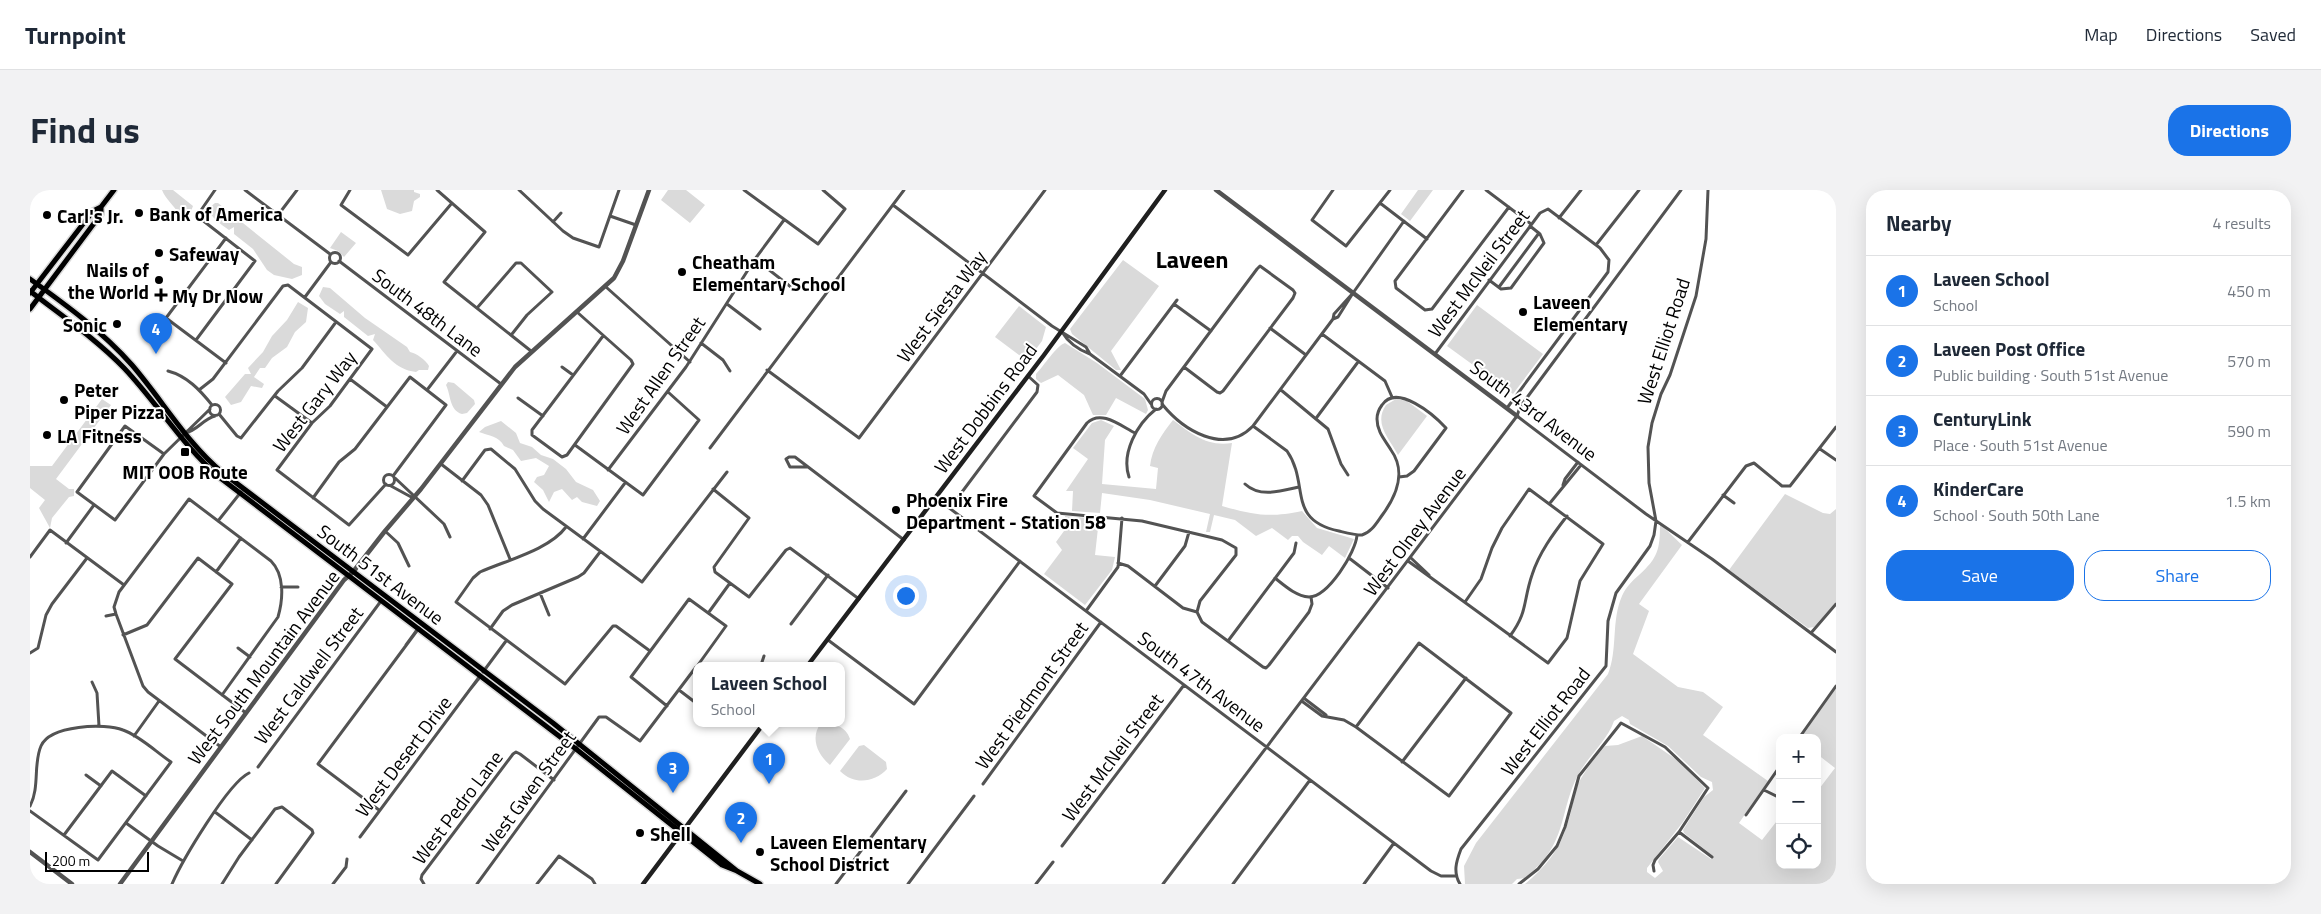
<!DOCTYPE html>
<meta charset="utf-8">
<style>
body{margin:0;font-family:"Titillium Web",sans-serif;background:#f2f2f3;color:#1f2937}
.controls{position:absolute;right:15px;bottom:15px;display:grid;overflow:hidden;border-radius:10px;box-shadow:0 5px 20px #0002}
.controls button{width:45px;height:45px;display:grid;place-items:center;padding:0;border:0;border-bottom:1px solid #e0e1e3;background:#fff;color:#1f2937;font:25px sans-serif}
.scale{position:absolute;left:15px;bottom:12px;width:104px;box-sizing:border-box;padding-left:5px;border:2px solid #000;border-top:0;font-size:14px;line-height:18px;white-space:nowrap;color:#000;-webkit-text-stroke:4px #fff;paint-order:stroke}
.you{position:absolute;left:875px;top:405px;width:18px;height:18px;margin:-12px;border:4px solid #fff;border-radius:50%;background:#1a73e8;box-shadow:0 0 0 8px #1a73e833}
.badge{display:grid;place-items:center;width:32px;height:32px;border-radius:50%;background:#1a73e8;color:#fff;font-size:16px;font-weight:700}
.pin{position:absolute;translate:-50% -41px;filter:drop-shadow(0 1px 2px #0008)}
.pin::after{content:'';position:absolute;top:26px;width:18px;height:15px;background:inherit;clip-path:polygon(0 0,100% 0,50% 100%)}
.popup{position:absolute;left:663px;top:472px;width:152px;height:65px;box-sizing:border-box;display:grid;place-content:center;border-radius:10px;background:#fff;filter:drop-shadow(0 1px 4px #0005);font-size:16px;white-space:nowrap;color:#747a83}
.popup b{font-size:19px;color:#1f2937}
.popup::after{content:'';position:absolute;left:50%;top:100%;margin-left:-10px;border:10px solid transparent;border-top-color:#fff}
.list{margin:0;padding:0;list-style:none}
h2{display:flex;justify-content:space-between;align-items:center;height:65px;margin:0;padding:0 20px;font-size:21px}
h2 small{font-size:16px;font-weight:400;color:#747a83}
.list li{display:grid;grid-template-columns:32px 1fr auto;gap:15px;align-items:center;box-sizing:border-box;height:70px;padding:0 20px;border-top:1px solid #e0e1e3}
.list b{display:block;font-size:19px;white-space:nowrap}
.list p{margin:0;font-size:16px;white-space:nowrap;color:#747a83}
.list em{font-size:16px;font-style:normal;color:#747a83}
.actions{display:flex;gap:10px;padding:15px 20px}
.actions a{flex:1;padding:11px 0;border:1px solid #1a73e8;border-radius:20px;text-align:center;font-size:18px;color:#1a73e8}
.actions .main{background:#1a73e8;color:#fff}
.icon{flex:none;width:28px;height:28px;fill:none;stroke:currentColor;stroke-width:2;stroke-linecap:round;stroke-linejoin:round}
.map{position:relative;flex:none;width:1806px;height:694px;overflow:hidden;border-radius:20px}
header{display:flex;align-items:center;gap:30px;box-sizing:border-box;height:70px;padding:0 25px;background:#fff;border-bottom:1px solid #e0e1e3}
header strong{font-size:24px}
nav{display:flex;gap:28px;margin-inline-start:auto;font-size:18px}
.intro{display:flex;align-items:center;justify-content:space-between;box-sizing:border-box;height:120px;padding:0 30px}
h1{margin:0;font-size:35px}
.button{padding:12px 22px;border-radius:20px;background:#1a73e8;color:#fff;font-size:18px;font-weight:700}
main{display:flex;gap:30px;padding:0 30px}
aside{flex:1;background:#fff;border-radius:20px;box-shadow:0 5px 20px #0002}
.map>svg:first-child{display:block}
.green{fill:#dadada}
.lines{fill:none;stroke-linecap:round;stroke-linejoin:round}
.primary-casing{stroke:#dbdbdb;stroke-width:8}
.minor{stroke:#535353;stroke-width:3}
.tertiary{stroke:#535353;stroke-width:4.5}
.secondary{stroke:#202020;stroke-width:4.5}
.primary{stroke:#000;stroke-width:5}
.poi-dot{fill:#000;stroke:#fff;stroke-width:2}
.labels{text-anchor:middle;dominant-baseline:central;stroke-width:4;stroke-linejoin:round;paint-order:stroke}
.poi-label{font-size:19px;font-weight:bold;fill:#000;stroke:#fff;text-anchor:start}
.street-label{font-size:19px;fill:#000;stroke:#fff}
.district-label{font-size:24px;font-weight:bold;fill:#000;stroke:#fff}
</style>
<header>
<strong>Turnpoint</strong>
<nav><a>Map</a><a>Directions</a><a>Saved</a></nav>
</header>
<div class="intro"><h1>Find us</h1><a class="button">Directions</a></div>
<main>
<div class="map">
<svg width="1806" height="694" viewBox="0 0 1806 694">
<rect width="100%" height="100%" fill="#fff"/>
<path class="green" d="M132 0H143L163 16 158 29H156L153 24H149C143 14 136 10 132 0Z
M351 0H384V2L390 4V7L384 11 382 21 370 24 357 19Z
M638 0H656L675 15 660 33 631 10Z
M1388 0H1403L1380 31 1371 24Z
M185 13H188L264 74 272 77V85L262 89 244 85 237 80 223 59 204 44V37L199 40C191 34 180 28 179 18Z
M311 42 326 53 314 67 308 61 300 58Z
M1093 70 1129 96 1081 161 1091 180H1086L1042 144 1040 139Z
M293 97 300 98 335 128 377 157 380 162C386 163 396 170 399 176L398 180H389L386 182C364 179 357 165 343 150L345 144 338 146 314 127V121L310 124 295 114 289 106Z
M268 112 278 118 276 132 265 142 257 157 242 168 235 178H230L224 187 234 194 232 198 221 196 211 212 201 215 195 207 215 184H221L218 178 233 162 242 146 257 130Z
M1447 115 1513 164 1483 204 1417 156Z
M989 116 1016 137 1012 151 997 171 965 147Z
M1035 153 1067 173 1115 209 1118 220 1116 224 1086 208 1076 225H1063L1054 205 1028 185 1011 193 1006 189V184C1014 176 1026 156 1035 153Z
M418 192 424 193 444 210 445 214 437 223 432 224C419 220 421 205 416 195Z
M72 209 81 215 26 289 39 299H44V306L39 307 22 328 20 338 9 318 15 310 0 298V276H22Z
M1366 209 1377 211 1397 226 1368 265C1360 249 1343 234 1356 215Z
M1071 230 1084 236 1075 250 1072 294 1126 299 1128 278 1120 276C1122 258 1132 244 1143 230 1162 244 1177 257 1202 253L1192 316C1224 325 1239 328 1272 321L1287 338 1324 349 1315 368 1299 356 1292 365 1273 352 1268 346H1262L1258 350 1242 338 1226 346 1205 330 1184 325 1180 342H1176L1180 324 1120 310 1072 303 1070 323 1042 321 1043 301H1036L1058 269 1043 258 1062 233Z
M471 231 486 243 490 253 502 257 511 265 523 269 536 279 546 292 563 300 570 311 567 316 552 312 547 307 542 310 532 299 524 302 519 312 513 300 504 292 507 287 514 285 519 276 506 268 491 271 483 260 474 256C469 246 459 246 449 242L455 237Z
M1755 304 1793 323 1800 324 1806 319V412L1784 437 1778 438 1699 380Z
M1035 326 1069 329 1065 365 1085 367 1082 380 1055 415 1014 384 1032 360 1026 352 1034 341Z
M1630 334 1652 355 1609 414 1619 421 1603 464 1648 497 1673 502 1693 517 1673 545 1738 591 1709 633 1732 650 1750 627V675H1787V598L1789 599 1805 578 1787 564V548H1770L1806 498V694H1495C1514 678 1530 660 1537 635 1542 622 1543 607 1548 594 1555 580 1565 568 1575 556L1588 555 1612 546 1650 572 1675 598 1653 632 1617 678V682L1625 688 1633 681 1628 672 1629 669 1648 647 1681 669 1683 666 1654 643 1653 640 1674 607 1683 600 1682 592 1671 587 1638 556 1600 534 1599 530 1592 526 1584 531C1577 551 1559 565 1548 585 1531 617 1536 650 1506 678 1500 684 1496 689 1487 689L1482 694H1435L1434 676 1446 653 1578 484C1588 459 1581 431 1592 406 1596 397 1602 391 1609 385 1628 368 1630 359 1630 334Z
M791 533C803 533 816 536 820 549L800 575C787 564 780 547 791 533Z
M834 555 856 572 857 579C844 593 824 595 810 581L829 556Z"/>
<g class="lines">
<g class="primary-casing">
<path id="primary" d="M0 89C36 115 72 141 102 175 133 211 156 252 193 283L523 533 707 681 730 694
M0 101C32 126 66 149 94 178 128 214 152 255 189 287L546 559 692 675 707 681
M0 103 63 21 71 17 84 0
M0 119 71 24V17"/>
</g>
<path class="minor" d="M215 0 300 64
M320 0 311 15 378 65 422 13
M407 0 455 42 414 92 501 161
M489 0 533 41 543 48 569 57 589 0
M714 0 788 54 815 19 793 0
M1303 0 1282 30 1316 56 1360 0
M1433 0 1365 91 1366 98 1395 120 1402 119 1479 17
M1456 0 1501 34
M1350 13 1397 49
M863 15 1022 136 1056 157 1060 164
M248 25 267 0
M580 26 606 35
M1529 28 1551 0
M523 32 531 23
M196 48 136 128 196 173
M1566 55 1609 0
M299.5 68a5.5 5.5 0 1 1 11 0a5.5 5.5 0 1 1-11 0Z
M725 69 761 97
M309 71 471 194
M1459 90 1471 99 1481 98 1514 53 1510 44 1500 36
M576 97 660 172
M1469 97 1509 43
M275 107 301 72
M697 114 730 139
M1144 114 1181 141
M447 118 486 73H491L522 102 497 125 482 144
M547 122 601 170 603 174 537 265 532 267 502 245V240L573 146
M1303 129 1304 124 1323 103 1374 31
M1240 138 1276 165
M1032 142C1038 152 1049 160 1060 164L1114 204 1121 214
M1292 144 1355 191 1362 207
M166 150 225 71 167 26 185 0
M671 153 693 170 700 181
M1405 164 1510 23 1518 19 1570 58 1579 70 1578 82 1477 218
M532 177 543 185
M737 180 829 248 1015 0
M138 181C157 186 170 200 182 215
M1090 186 1147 110
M320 189 357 217
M169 200 183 189 253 96 258 95 342 159 300 216 282 233 247 280 319 335 356 294
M397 200 427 161
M1251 200 1298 239 1311 274 1318 285
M245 206 282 233
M488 208 513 226
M1121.5 214a5.5 5.5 0 1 1 11 0a5.5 5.5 0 1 1-11 0Z
M1132 212 1136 201 1227 79 1230 76 1263 100 1265 103 1263 108 1193 201 1190 203 1187 202 1154 177
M1132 214C1153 240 1194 266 1223 236L1303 129 1308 127 1323 103
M179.5 220a5.5 5.5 0 1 1 11 0a5.5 5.5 0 1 1-11 0Z
M189 224 207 246 211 248 248 201 272 178 306 132
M1487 226 1616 324 1682 369 1806 462
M1287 227 1328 172
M1223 236 1257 261C1280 294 1256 330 1309 341 1317 343 1324 345 1332 345 1342 342 1347 332 1353 324 1367 305 1376 281 1361 260 1355 250 1347 242 1347 229 1347 224 1349 219 1352 215 1367 193 1404 225 1416 238L1384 281 1377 286 1369 287
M155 243C167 241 173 229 185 226
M1105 243C1091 236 1071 219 1057 233L1004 306 1027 323 1112 331 1192 350 1206 358V365L1170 411 1167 422 1172 432 1233 477 1236 478 1239 475 1279 422 1282 414 1281 407
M545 255 613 305 669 230 638 202
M680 258 874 0
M1790 259 1806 270
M134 264 95 236 47 302 85 330 134 264 180 219
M411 274 451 305 458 315 480 369
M778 277H760L756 269 759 267H765L874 350
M578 280 656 177 725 69 754 30
M353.5 290a5.5 5.5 0 1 1 11 0a5.5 5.5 0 1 1-11 0Z
M1099 287C1091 263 1107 234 1126 219
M365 288 414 334 420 347
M432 291 455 260 461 259 485 279 505 311 513 319 612 392 697 282
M1215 294C1230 308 1251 301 1269 297
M1533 295 1535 289 1548 272
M361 296 383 308
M683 299 719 328 684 377 685 382 719 407 756 360 760 358 829 409
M1693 305 1704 313
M283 308 309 272 325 259 380 187 416 215 363 286
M906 308 1401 681 1411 686H1426
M1520 313 1551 275
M920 318 1007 202 1008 195 998 186
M188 331 211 302
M536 337C519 360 477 370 450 382L443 388 426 412 535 494 583 436H586L620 461
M355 341 368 353 379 376
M553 349 595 293
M1658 352 1716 276 1724 273 1752 296H1760L1806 237
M36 353 64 315
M0 367 20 340 94 395
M1319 368 1358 398
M1381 368 1399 385
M1378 371 1518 473 1537 448 1550 391 1573 354 1499 299 1472 338 1462 358 1451 389 1435 412
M1088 373 1098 376 1153 418 1167 422
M186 382 211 348
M1245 388C1255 396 1266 406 1279 407 1298 407 1326 362 1327 345
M1125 396 1155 356 1159 342
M251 397H268
M510 403 519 425
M1056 421 1088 377 1092 328
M679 422 700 393
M76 426 86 424
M761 434 798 385
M460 439 473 421 482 415 548 387 554 383 570 362
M1781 443 1806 414
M93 445 117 435 168 368 202 394 145 469 216 523
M1480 446C1498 422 1493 411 1502 385 1509 363 1523 344 1537 326
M798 450 884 514 990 371
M1198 451 1264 363 1266 353
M376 455 387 440
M208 458 220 467
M0 463 8 458 16 425 22 414 57 368
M731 475 734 466
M453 482 476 451
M62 492 67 503 69 536
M649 500 666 513
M438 502 450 487
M1275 509 1296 525
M1273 512 1292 526 1314 530 1326 537 1419 606 1481 523 1389 453 1326 537
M637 516 601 487 659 409 696 436 668 475
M104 546 129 511
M1769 548 1806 496
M191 557 118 502 113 496 86 424 84 417 89 402 159 309 241 371C255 385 253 410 248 427L192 505
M1372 572 1436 488
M228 577 351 411
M56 585 71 596
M953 594 1071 432
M1734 600 1750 608
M0 616C10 597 3 574 11 556 20 535 75 533 93 540 110 546 126 562 141 572L68 670 0 621
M349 620 288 574 389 438
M185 622 222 650
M1716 625 1750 576
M96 633 128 656 153 671
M1649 642 1682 667
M34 645 82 581 116 606
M330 647 450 486
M1032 656 1154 495
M142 694C152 671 198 593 219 583
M192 694 209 667 245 619 252 617 282 640 283 643 246 694
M303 694 316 677 317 669
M394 694 391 689 392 685 483 564 486 562 490 564 524 590
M447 694 569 527H576L610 551 666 477
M507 694 529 666 562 689 565 694
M806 694 876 601
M878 694 944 606
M1006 694 1023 672
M1133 694 1487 226 1490 217 1651 0
M1203 694 1280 590
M1334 694 1364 653
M1430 694C1423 682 1426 672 1431 659L1576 476 1578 431 1586 403 1620 356 1624 345 1626 331 1619 293 1618 257 1622 233 1631 204 1640 185 1666 106 1676 49 1678 0
M1489 694 1508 679 1527 656 1535 637 1549 586 1591 533 1635 557 1678 598 1649 642 1625 670 1623 675 1624 681"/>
<path class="tertiary" d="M1186 0 1487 226
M0 662 42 694
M90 694 314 390 323 382 355 341 391 299 485 177 584 88 593 71 619 0"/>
<path class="secondary" d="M778 475 1014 165 1135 0
M613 694 734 533"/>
<use href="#primary" class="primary"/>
</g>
<g class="poi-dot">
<circle cx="109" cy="23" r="5"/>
<circle cx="17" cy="25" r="5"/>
<circle cx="129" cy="63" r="5"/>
<circle cx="652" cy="82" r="5"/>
<circle cx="129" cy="90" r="5"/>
<path d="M128.5 97.5h5v5h5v5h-5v5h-5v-5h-5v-5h5z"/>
<circle cx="1493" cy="122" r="5"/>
<circle cx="87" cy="134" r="5"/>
<circle cx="34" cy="210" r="5"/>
<circle cx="17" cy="245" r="5"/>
<rect x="150" y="257" width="10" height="10" rx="2.5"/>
<circle cx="866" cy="320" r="5"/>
<circle cx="610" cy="643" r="5"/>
<circle cx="730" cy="662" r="5"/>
</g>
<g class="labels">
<g class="poi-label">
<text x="119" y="23">Bank of America</text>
<text x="27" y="25">Carl's Jr.</text>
<text x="139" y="63">Safeway</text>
<text x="662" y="71">Cheatham<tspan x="662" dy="22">Elementary School</tspan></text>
<text x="119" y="79" text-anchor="end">Nails of<tspan x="119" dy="22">the World</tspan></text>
<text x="142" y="105">My Dr Now</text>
<text x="1503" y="111">Laveen<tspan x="1503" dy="22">Elementary</tspan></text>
<text x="77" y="134" text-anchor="end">Sonic</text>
<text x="44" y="199">Peter<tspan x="44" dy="22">Piper Pizza</tspan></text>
<text x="27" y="245">LA Fitness</text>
<text x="155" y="281" text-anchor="middle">MIT OOB Route</text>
<text x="876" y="309">Phoenix Fire<tspan x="876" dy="22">Department - Station 58</tspan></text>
<text x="620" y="643">Shell</text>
<text x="740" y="651">Laveen Elementary<tspan x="740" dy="22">School District</tspan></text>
</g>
<g class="street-label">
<text transform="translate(1448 83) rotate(-53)">West McNeil Street</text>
<text transform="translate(911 116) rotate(-53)">West Siesta Way</text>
<text transform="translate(398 122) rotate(37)">South 48th Lane</text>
<text transform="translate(1633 151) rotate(-72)">West Elliot Road</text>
<text transform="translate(630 185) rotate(-55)">West Allen Street</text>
<text transform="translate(284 211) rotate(-52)">West Gary Way</text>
<text transform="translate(955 218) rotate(-53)">West Dobbins Road</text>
<text transform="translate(1504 220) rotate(37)">South 43rd Avenue</text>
<text transform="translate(1384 341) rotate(-53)">West Olney Avenue</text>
<text transform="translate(351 384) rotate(37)">South 51st Avenue</text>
<text transform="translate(233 477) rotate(-53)">West South Mountain Avenue</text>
<text transform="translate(278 485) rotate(-53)">West Caldwell Street</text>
<text transform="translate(1172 491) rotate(37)">South 47th Avenue</text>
<text transform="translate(1001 505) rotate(-54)">West Piedmont Street</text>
<text transform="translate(1515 531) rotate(-52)">West Elliot Road</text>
<text transform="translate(373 566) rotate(-53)">West Desert Drive</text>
<text transform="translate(1082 567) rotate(-53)">West McNeil Street</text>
<text transform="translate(498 601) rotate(-54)">West Gwen Street</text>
<text transform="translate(427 617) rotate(-53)">West Pedro Lane</text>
</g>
<g class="district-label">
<text x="1162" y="69">Laveen</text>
</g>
</g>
</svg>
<div class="controls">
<button>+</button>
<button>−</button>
<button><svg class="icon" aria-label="locate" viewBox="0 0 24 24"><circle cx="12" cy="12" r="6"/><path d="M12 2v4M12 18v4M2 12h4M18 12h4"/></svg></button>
</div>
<div class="scale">200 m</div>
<div class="you"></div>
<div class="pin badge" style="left:739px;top:594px">1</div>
<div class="popup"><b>Laveen School</b>School</div>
<div class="pin badge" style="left:711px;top:653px">2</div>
<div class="pin badge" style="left:643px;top:603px">3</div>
<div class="pin badge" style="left:126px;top:164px">4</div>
</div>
<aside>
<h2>Nearby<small>4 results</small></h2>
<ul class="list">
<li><span class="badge">1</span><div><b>Laveen School</b><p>School</p></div><em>450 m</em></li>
<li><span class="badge">2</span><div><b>Laveen Post Office</b><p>Public building · South 51st Avenue</p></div><em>570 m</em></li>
<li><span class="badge">3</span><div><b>CenturyLink</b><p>Place · South 51st Avenue</p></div><em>590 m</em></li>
<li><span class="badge">4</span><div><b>KinderCare</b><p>School · South 50th Lane</p></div><em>1.5 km</em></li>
</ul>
<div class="actions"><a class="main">Save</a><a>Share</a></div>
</aside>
</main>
